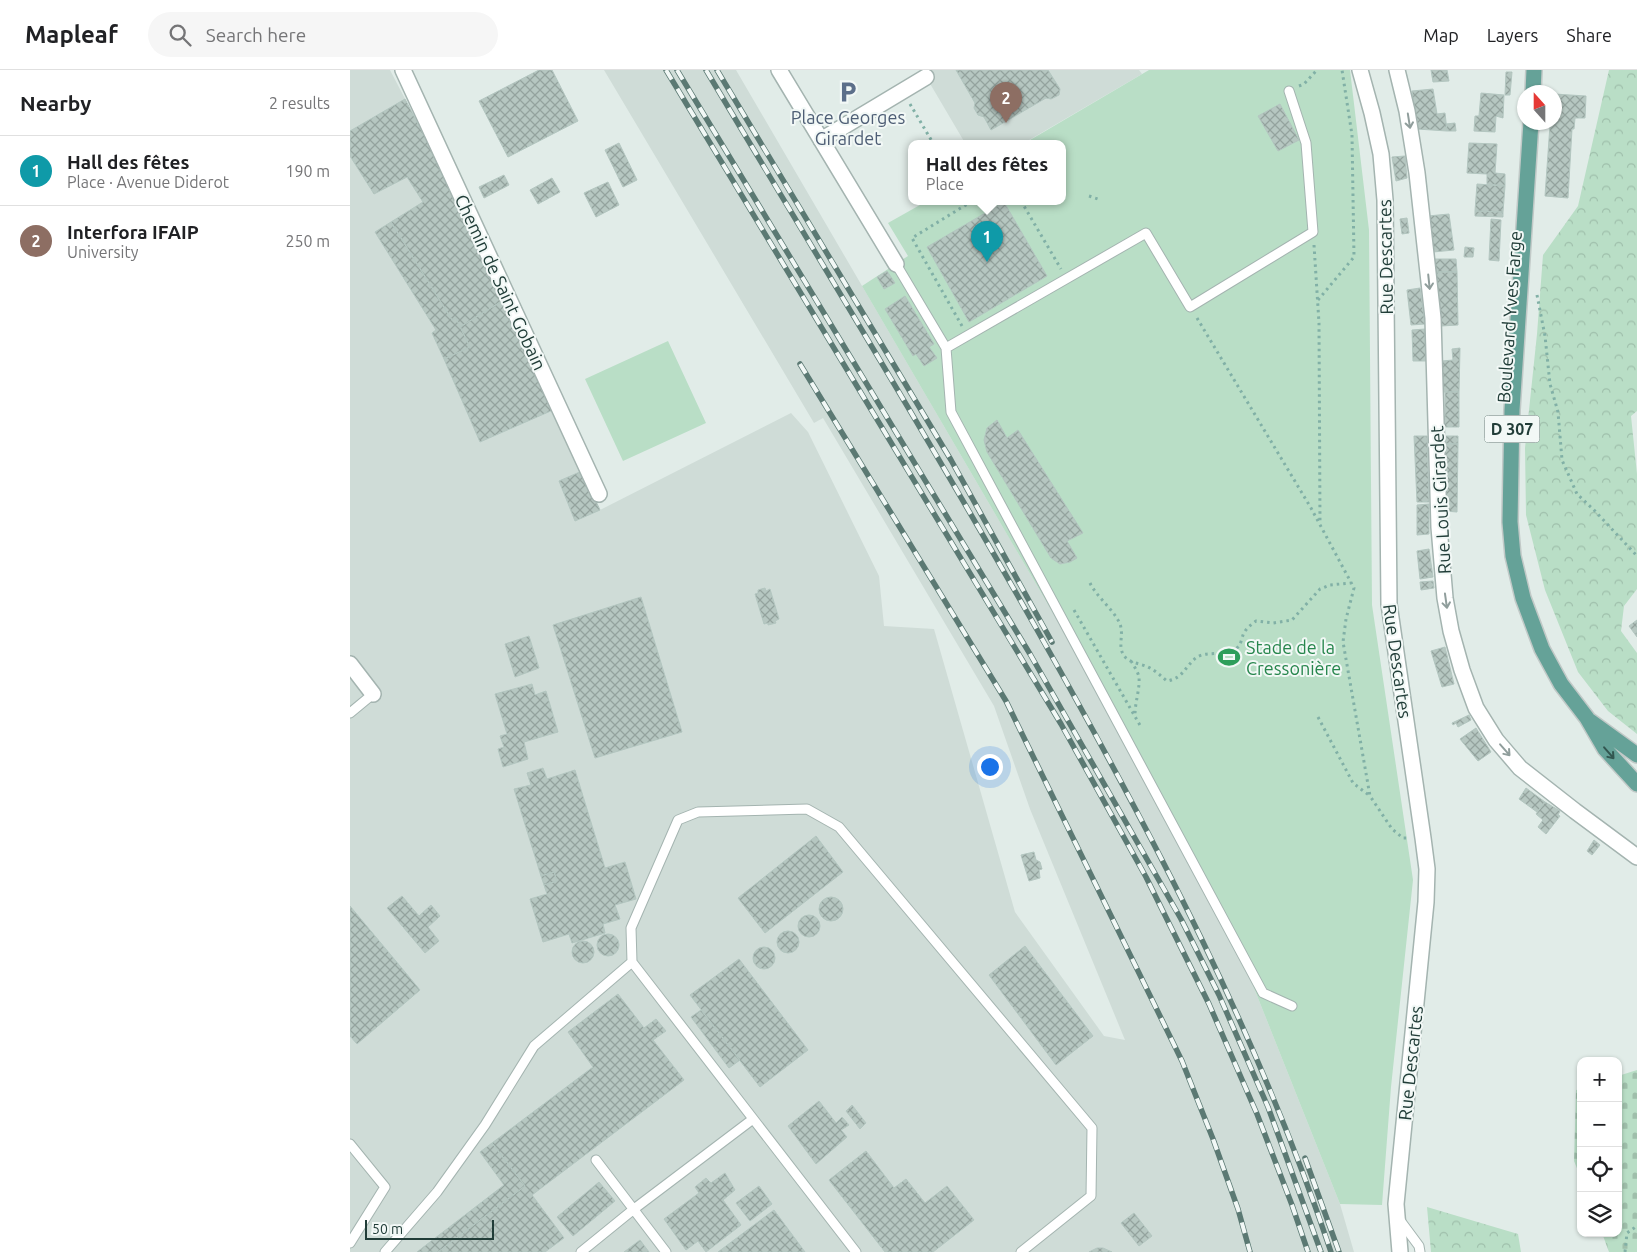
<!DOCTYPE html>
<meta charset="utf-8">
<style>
body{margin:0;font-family:Ubuntu,sans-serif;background:#f6f6f6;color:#202124}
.controls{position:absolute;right:15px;bottom:15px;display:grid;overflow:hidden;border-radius:10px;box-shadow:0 1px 4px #0004}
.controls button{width:45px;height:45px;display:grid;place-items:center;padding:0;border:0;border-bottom:1px solid #e0e0e0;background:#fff;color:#202124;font:25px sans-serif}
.compass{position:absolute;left:1167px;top:15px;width:45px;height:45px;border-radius:50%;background:#fff;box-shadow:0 1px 4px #0004;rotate:339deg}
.scale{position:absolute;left:15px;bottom:12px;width:129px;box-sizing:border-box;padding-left:5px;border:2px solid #213d38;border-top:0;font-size:14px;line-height:18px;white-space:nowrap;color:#213d38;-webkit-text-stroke:4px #f2f8f6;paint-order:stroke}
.you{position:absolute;left:639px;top:696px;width:18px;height:18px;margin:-12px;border:4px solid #fff;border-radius:50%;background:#1a73e8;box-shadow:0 0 0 8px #1a73e833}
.badge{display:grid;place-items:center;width:32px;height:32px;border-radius:50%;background:#7f513b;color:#fff;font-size:16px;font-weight:700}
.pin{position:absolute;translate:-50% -41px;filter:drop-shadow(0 1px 2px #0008)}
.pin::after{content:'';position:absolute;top:26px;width:18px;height:15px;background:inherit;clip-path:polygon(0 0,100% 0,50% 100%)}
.popup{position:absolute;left:558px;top:70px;width:158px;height:65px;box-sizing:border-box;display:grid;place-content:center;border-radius:10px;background:#fff;filter:drop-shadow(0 1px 4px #0005);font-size:16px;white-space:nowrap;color:#757577}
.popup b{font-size:19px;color:#202124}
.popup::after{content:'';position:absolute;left:50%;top:100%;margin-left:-10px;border:10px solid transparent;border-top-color:#fff}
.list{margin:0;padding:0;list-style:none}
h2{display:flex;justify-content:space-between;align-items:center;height:65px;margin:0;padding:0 20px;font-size:21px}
h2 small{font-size:16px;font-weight:400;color:#757577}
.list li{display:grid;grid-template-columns:32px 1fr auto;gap:15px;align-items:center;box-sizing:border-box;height:70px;padding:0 20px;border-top:1px solid #e0e0e0}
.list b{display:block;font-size:19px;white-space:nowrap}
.list p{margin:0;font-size:16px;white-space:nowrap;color:#757577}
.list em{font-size:16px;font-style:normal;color:#757577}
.icon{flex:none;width:28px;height:28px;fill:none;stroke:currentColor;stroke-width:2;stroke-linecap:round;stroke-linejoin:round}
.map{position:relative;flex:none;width:1287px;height:1182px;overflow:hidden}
header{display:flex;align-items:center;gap:30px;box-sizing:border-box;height:70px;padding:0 25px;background:#fff;border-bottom:1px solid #e0e0e0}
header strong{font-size:24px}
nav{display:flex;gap:28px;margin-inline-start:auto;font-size:18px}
.search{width:350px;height:45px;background:#f6f6f6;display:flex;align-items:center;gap:12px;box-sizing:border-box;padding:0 18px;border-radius:28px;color:#757577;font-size:19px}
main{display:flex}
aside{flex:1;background:#fff}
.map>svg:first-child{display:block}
.built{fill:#cfdcd7}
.forest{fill:url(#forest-crowns)}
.cemetery{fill:url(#cemetery-stones)}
.garden{fill:#b9dec6}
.building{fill:url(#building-cross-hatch);stroke:#b3c6c0}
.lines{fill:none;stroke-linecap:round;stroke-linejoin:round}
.lane-casing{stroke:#a4b4b0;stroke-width:11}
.street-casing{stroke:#a4b4b0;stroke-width:18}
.primary-casing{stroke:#c1c9c7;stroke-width:18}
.path{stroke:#81b0a6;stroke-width:3;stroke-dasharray:2.5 4;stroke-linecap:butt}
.lane{stroke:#fff;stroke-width:9}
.street{stroke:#fff;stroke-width:15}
.primary{stroke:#65a298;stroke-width:15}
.rail-casing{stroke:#5b7973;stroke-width:5.5}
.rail{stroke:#f2f8f6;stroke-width:4;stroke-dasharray:11;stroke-linecap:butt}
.oneway{stroke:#909e9c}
.oneway2{stroke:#325650}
.labels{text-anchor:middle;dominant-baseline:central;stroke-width:4;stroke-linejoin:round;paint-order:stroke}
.shield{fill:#f2f8f6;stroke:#607571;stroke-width:1}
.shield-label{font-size:16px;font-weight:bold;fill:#213d38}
.service-label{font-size:18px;fill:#4e5e75;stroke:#f2f8f6}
.street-label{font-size:18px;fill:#213d38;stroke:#f2f8f6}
.leisure-label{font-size:18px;fill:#27864d;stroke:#f2f8f6;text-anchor:start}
</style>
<header>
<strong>Mapleaf</strong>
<div class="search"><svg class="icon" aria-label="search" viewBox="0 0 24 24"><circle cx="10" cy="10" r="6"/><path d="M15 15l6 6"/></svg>Search here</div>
<nav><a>Map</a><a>Layers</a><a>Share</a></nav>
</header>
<main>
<aside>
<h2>Nearby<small>2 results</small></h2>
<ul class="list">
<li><span class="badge" style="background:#0f9aa8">1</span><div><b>Hall des fêtes</b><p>Place · Avenue Diderot</p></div><em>190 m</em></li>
<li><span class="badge" style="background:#8d6e63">2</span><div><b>Interfora IFAIP</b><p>University</p></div><em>250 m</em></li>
</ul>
</aside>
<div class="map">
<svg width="1287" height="1182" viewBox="0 0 1287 1182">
<defs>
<pattern id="forest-crowns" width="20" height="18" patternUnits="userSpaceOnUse" patternTransform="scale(1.25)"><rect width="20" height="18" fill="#b9dec6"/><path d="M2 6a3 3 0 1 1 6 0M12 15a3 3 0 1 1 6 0" fill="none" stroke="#9fbfab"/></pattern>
<pattern id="cemetery-stones" width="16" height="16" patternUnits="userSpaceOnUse" patternTransform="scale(1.25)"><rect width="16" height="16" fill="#b9dec6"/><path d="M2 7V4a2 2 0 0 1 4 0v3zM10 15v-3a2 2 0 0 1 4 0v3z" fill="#9fbfab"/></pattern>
<pattern id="building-cross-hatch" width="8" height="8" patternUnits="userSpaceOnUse" patternTransform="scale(1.25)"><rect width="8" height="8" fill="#b6c7c1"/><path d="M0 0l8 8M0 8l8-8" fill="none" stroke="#94a39e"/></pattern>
</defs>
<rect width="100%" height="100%" fill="#e1ece8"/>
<path class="built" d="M0 0H40L79 75 250 440 441 343 458 362 529 506 534 556 584 559 665 842 754 966 775 970 680 739 644 636 473 348 464 353 254 0H386L759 639 900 908 990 1134 1004 1182H0Z
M572 0H789L792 4 674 73H615Z"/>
<path class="forest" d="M1259 0H1287V341L1281 346 1287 404V519L1274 536 1271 561 1287 583V664L1258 641 1228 602 1195 520 1176 445 1175 378 1187 264 1193 185 1228 136Z
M1077 1137 1168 1164 1171 1182H1081Z"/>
<path class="cemetery" d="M1287 1000V1182H1259L1252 1163H1268V1006Z
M1231 1019V1108L1224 1091 1226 1020Z"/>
<path class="garden" d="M799 0H1000L1019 160 1022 535 1063 810 1041 1017 1032 1135 990 1134 900 908 759 639 512 216 558 186 538 153 577 131H712V73H675Z
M318 271 356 353 273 391 235 309Z"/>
<path class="building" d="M189 0H202L228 51 158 87 129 31Z
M606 0H698L710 19 709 25 701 29 696 28 641 60 634 47 628 45 624 38 625 33Z
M1081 0H1097L1099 11 1083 12Z
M1156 2H1162L1160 25H1155Z
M1083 19 1087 44 1095 43 1097 61 1067 59 1062 21Z
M1131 23 1154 25 1153 48 1146 46 1145 62 1124 61 1125 46H1129Z
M1204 24 1236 26 1235 48H1225L1224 59H1222L1218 128 1195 126 1200 55 1202 56 1203 52H1204Z
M55 29 79 75 152 231 110 257 106 248 102 250 41 152 73 132 57 107 24 124 0 86V61Z
M930 34 949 70 928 81 908 46Z
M1105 53 1106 61H1097L1096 54Z
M269 73 287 110 273 117 255 80Z
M1119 73 1147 74 1145 103 1155 104V116L1137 114V104L1117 103Z
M1055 86 1057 108 1046 111 1042 87Z
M154 105 159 115 134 128 129 117Z
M202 108 210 122 188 134 180 120Z
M258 112 269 135 246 147 234 123Z
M1127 114 1155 116 1153 142 1125 141Z
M654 132 697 206 619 252 577 177Z
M1125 141 1153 142V147L1125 146Z
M1099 144 1104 180 1083 182 1078 146Z
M1057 148 1059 163 1052 164 1050 149Z
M1141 149 1151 150 1149 191 1139 190Z
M41 152 102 250 106 248 120 277 94 289 82 263 86 260 25 162Z
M1115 177 1124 178 1123 187H1114Z
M1084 189H1106L1107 202H1085Z
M537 201 545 213 534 219 527 207Z
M1085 202H1107L1108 255 1091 256Z
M1070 218 1075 254 1061 255 1057 220Z
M555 226 584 274 579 277 587 288 574 296 566 284 563 286 535 239Z
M152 231 203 340 130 372 94 289 120 277 110 257Z
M1075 259 1076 291H1063L1062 260Z
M1110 278 1109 322H1092V291L1103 290 1102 279Z
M1095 322H1109V357H1093V346H1095Z
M647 350 657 368 668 360 733 463 717 471 727 488 720 492 710 494 701 488 637 382 634 370 637 358Z
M1064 366H1077L1079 432H1067Z
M1093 366H1108V374H1093Z
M1093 374H1108L1107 442 1095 441Z
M232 401 250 440 225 451 209 411Z
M1079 434V464L1067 465V435Z
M1079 479 1083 507 1070 509 1067 481Z
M1083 511 1084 518 1071 520 1070 512Z
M415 518 416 521 420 519 429 549 425 551 426 553 418 555V553L414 554 405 524 408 523V520Z
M291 527 332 662 245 688 203 555Z
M1287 550V567L1279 556Z
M179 566 189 598 165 607 155 574Z
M1095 577 1104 614 1092 617 1081 581Z
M182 614 185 625 196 621 208 662 174 672 178 689 153 697 148 679 154 677 150 666 157 664 145 624Z
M1119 645 1121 650 1108 657 1106 653 1103 655 1102 653Z
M1126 658 1141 682 1128 691 1110 669Z
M193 698 197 709 225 700 255 798 275 792 286 829 265 835 270 849 253 854 255 863 222 873 219 864 193 872 180 829 197 824 194 815 207 811 204 802 191 806 164 719 181 715 177 703Z
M1176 718 1195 732 1187 742 1169 729Z
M1195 732 1210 741 1208 745 1210 746 1196 764 1188 757 1193 750 1186 744Z
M466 766 493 802 415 863 388 828Z
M1244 770 1250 775 1242 785 1237 781Z
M684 782 686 790 690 792 692 799 689 800 690 808 679 811 671 785Z
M204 802 207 811 194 815 191 806Z
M52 826 69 846 81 835 90 846 78 857 89 871 75 883 37 838Z
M469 839a12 12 0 1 1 24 0a12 12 0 1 1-24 0Z
M0 836 70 920 7 974 0 966Z
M448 856a11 11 0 1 1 22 0a11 11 0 1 1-22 0Z
M427 872a11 11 0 1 1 22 0a11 11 0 1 1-22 0Z
M247 875a11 11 0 1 1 22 0a11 11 0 1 1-22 0Z
M222 882a11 11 0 1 1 22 0a11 11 0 1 1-22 0Z
M675 876 743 966 706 995 639 905Z
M403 888a11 11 0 1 1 22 0a11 11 0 1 1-22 0Z
M389 889 458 980 410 1017 340 925Z
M268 924 294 958 306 949 316 961 303 970 334 1010 182 1125 214 1168 195 1182H88L175 1116 142 1073 243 997 218 962Z
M351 940 390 990 379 998 341 947Z
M469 1031 486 1053 492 1047 499 1055 491 1060 497 1067 466 1094 438 1056Z
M502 1035 516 1053 510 1059 496 1041Z
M142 1073 175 1116 88 1182H67L154 1115 130 1082Z
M516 1081 544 1118 556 1109 575 1133 597 1116 624 1150 583 1182H535L479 1110Z
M375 1103 385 1120 373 1130 391 1155 356 1182 348 1171 336 1180 314 1149 349 1123 345 1117 356 1108 361 1113Z
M249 1112 265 1131 223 1166 207 1147Z
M409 1116 422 1134 400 1151 386 1133Z
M424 1140 455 1182H368Z
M784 1143 802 1166 789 1176 771 1153Z
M290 1170 299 1182H274Z
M747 1178H753L762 1182H739Z"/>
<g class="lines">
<g class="lane-casing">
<path id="lane" d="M546 194 596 278 601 342 913 923 942 936
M596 278 796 163 840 237 963 162 956 73 939 21
M0 643 23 624
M282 892 506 1182
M0 1074 35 1117 0 1173
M246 1090 316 1182
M1049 1149 1069 1176 1070 1182
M35 1182 87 1122 135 1055 184 976 282 892 281 858 328 750 348 742 457 739 489 757 742 1058 741 1126 671 1182
M231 1182 284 1139 403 1049"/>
</g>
<g class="street-casing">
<path id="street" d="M53 0 249 424
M429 0 546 194
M1010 0 1022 43 1031 84 1035 130 1039 534 1073 768 1077 799 1076 832 1046 1134 1050 1182
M1047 0 1057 41 1067 103 1083 248 1089 457 1095 528 1101 561 1112 600 1126 638 1146 670 1170 698 1225 741 1287 787
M471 70 576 7
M0 594 23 624"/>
</g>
<g class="primary-casing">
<path id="primary" d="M1183 22 1184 0
M1181 52 1162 340 1160 452 1163 486 1173 528 1192 579 1211 614 1237 648 1255 679 1287 714
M1240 651 1287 685"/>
</g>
<path class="path" d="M949 16 954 14 967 0
M560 34 583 73
M739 126 748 129
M671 131 711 199
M964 175 969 253 970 454
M1187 225 1195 266 1200 314 1208 342 1212 390 1227 424 1244 440 1287 486
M968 230 1004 187 1002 65 992 0
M847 248 961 438 1004 518 996 549 993 572 1020 726 1042 759 1053 768H1059
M612 256 562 168 619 133 618 131
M740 513C747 528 769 544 771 558 773 568 767 579 776 588 781 593 792 594 798 597 806 601 811 606 817 611 834 608 835 596 847 587 859 580 879 588 889 576 891 573 892 568 893 565 896 558 901 555 906 551L923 553 942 550 970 519 980 515 1001 513
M724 540 791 657
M781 591C784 596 788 602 789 607 790 619 785 632 785 645
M968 647 1003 713 1020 726
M1275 1182 1277 1163 1287 1156"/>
<use href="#lane" class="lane"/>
<use href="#street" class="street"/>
<use href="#primary" class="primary"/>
<g class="rail-casing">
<path id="rail" d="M316 0 711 654 796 807 859 934 907 1044 942 1135 958 1182
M327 0 680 584 831 849 869 925 918 1037 971 1182
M356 0C470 191 586 380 695 574 805 769 910 969 981 1182
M367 0 601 390 702 572
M450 294 656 631 832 991 863 1069 888 1139 900 1182
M955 1088 989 1182"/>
</g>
<use href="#rail" class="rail"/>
</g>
<defs><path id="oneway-shaft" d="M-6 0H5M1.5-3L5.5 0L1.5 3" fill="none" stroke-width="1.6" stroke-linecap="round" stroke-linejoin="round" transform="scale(1.25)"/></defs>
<g class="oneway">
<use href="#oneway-shaft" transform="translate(1059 51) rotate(81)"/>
<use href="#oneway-shaft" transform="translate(1079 212) rotate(84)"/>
<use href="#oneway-shaft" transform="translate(1096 531) rotate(82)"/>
<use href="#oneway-shaft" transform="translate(1155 680) rotate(49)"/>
</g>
<use class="oneway2" href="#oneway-shaft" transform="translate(1259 683) rotate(49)"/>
<defs>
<g id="parking-bare" transform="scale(1.725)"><path d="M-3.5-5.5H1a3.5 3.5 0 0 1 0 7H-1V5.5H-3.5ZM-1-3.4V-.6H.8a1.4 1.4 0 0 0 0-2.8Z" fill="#5c6f8a" stroke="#f2f8f6" stroke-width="2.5" paint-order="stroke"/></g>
<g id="stadium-bare" transform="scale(1.725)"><path d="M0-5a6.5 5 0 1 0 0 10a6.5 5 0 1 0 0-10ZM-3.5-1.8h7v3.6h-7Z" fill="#2e9e5b" stroke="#f2f8f6" stroke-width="2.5" paint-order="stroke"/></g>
</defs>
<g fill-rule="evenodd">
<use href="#parking-bare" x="498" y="22"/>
<use href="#stadium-bare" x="879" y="587"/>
</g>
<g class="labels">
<rect class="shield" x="1134.5" y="345.5" width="55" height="27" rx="4"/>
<g class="shield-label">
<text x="1162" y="359">D 307</text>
</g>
<g class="service-label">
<text x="498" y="47">Place Georges<tspan x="498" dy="21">Girardet</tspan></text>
</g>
<g class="street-label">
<text transform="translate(1035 187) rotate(-91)">Rue Descartes</text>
<text transform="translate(151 212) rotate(65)">Chemin de Saint Gobain</text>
<text transform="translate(1159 247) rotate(-86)">Boulevard Yves Farge</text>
<text transform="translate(1090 430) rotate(-93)">Rue Louis Girardet</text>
<text transform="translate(1048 591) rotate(82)">Rue Descartes</text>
<text transform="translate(1060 993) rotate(-84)">Rue Descartes</text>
</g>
<g class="leisure-label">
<text x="896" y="577">Stade de la<tspan x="896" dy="21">Cressonière</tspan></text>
</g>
</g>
</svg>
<div class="controls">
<button>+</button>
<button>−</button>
<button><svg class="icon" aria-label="locate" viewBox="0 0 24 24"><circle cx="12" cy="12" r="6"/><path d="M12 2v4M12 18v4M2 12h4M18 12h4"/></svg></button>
<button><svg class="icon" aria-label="layers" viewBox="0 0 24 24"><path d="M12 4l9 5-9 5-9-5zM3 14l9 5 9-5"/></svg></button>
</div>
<svg class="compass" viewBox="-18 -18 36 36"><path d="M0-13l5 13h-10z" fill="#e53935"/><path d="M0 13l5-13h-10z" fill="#757577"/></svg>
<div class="scale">50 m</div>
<div class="you"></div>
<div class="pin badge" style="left:637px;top:192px;background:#0f9aa8">1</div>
<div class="popup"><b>Hall des fêtes</b>Place</div>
<div class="pin badge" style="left:656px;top:53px;background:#8d6e63">2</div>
</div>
</main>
